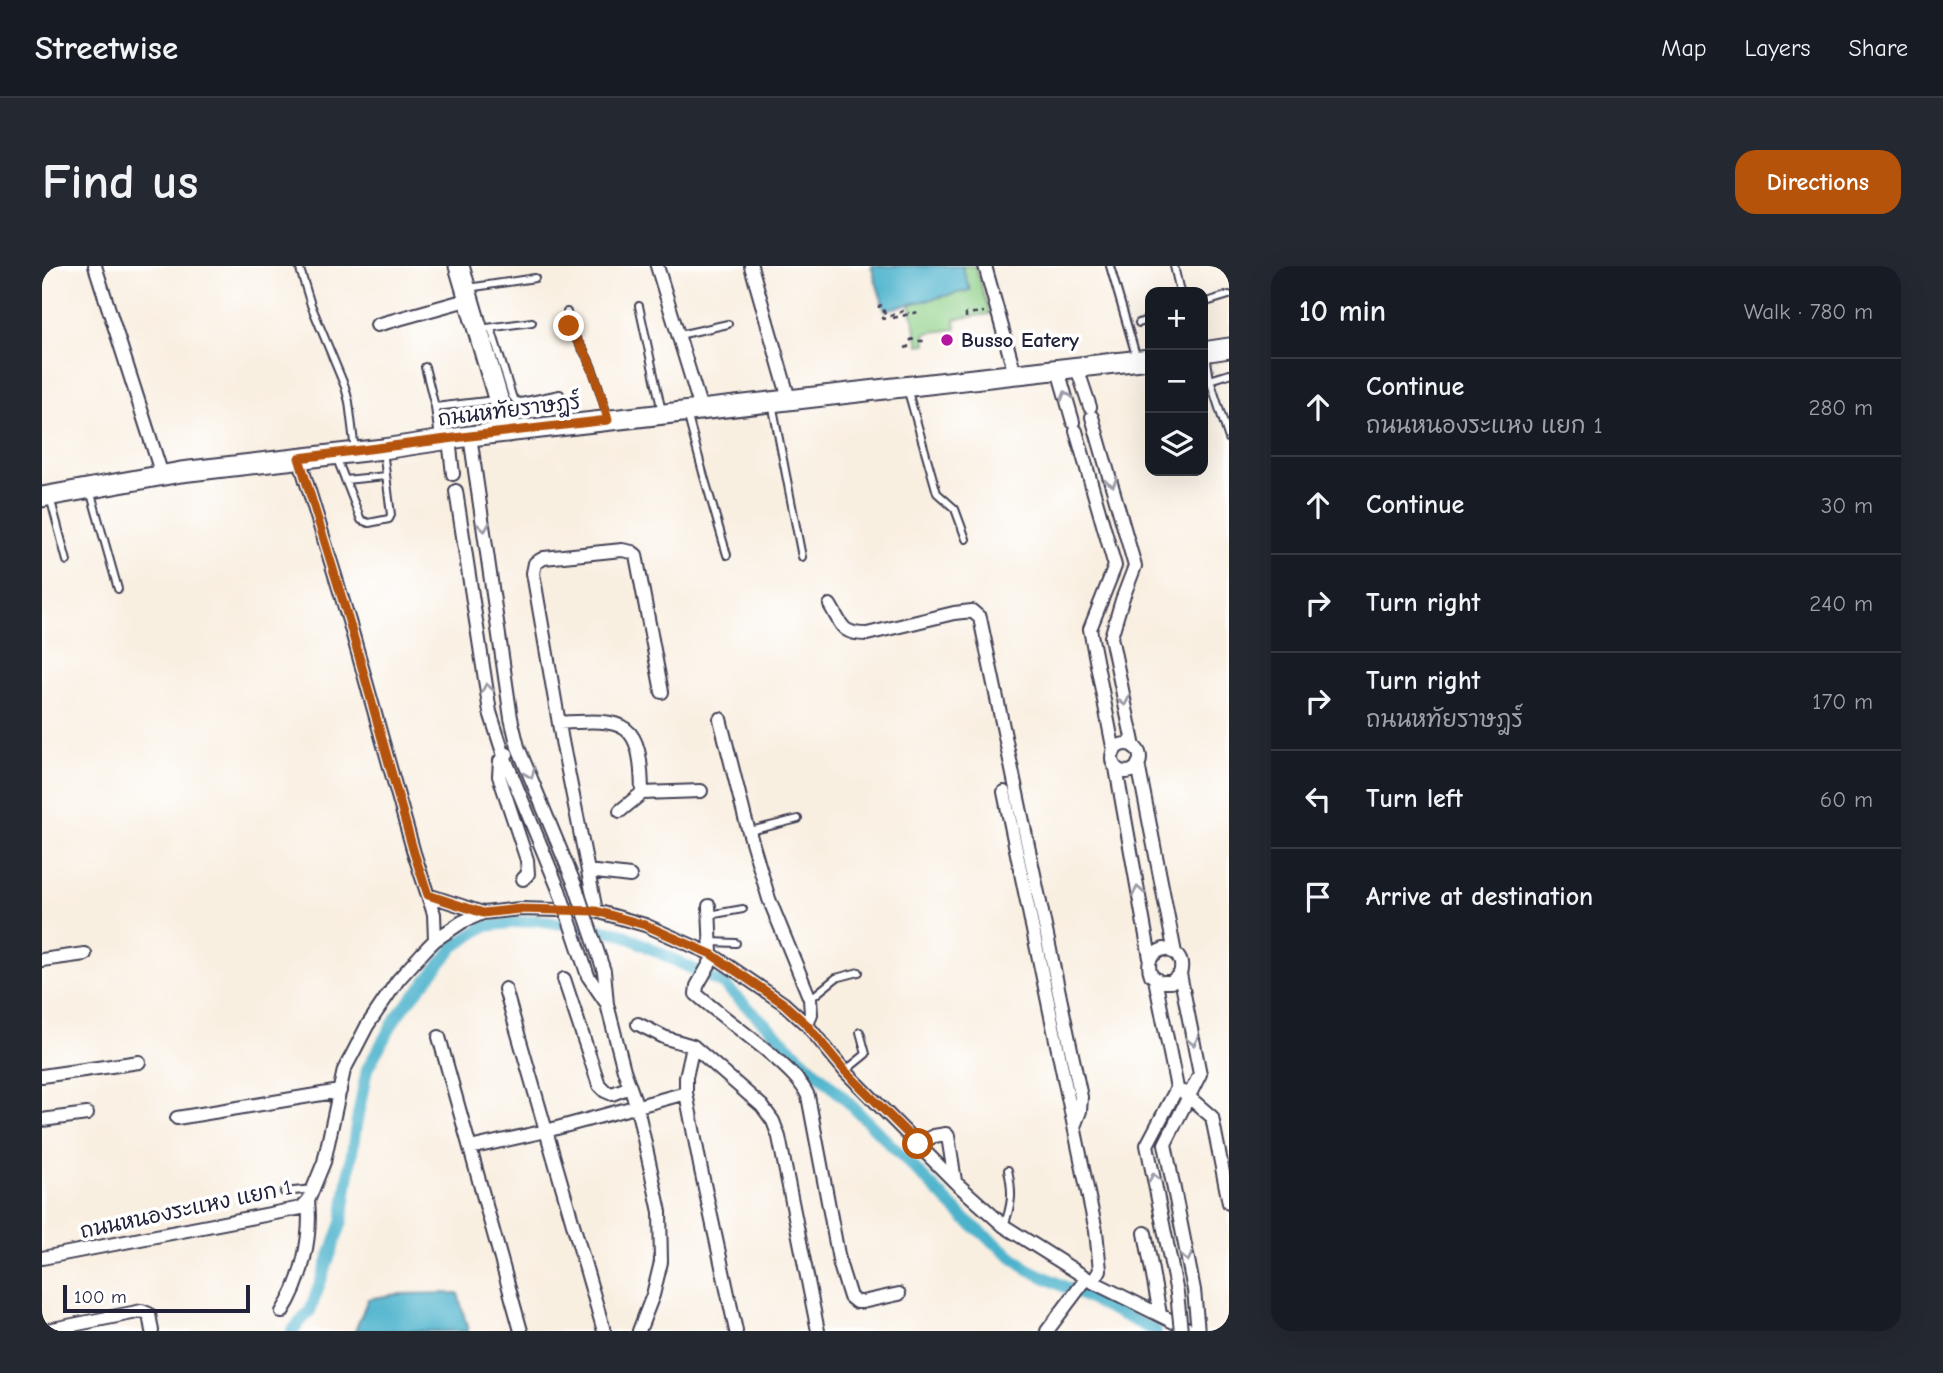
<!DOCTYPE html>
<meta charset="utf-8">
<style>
body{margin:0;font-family:"Comic Neue","Playpen Sans Thai",sans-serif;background:#242831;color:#f1f3f6}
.controls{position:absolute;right:21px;top:21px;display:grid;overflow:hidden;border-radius:14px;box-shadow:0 7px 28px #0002}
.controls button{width:63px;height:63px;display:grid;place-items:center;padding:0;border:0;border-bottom:2px solid #363941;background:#171b24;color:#f1f3f6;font:35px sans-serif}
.scale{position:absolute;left:21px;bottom:18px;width:187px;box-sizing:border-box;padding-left:7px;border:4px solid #22223b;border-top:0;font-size:19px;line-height:24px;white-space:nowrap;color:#22223b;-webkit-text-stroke:5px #fff;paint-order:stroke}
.stop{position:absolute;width:21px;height:21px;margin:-16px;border:5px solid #b45309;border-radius:50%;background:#fff}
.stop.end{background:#b45309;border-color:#fff;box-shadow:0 2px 7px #0008}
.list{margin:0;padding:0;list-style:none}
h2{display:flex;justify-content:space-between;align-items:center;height:91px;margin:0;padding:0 28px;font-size:30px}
h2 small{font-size:23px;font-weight:400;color:#9ea1a6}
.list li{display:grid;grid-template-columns:46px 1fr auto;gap:21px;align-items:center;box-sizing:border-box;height:98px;padding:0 28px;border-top:2px solid #363941}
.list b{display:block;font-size:26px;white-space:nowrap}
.list p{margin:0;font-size:23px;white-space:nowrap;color:#9ea1a6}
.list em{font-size:23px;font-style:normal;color:#9ea1a6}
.icon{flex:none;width:38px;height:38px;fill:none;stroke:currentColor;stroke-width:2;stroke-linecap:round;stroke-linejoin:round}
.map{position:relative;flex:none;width:1187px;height:1065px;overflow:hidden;border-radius:21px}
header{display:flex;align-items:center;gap:42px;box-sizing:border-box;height:98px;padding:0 35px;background:#171b24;border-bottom:2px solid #363941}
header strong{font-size:33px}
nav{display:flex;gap:38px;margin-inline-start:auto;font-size:24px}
.intro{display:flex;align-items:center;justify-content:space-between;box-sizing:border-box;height:168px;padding:0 42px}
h1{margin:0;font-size:49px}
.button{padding:18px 32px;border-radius:21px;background:#b45309;color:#fff;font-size:24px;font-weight:700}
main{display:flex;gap:42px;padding:0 42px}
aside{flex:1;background:#171b24;border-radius:21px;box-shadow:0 7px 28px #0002}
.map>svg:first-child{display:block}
.green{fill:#8ecf87;stroke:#587861;stroke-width:2}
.water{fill:#4db3cc;stroke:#386a84;stroke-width:2}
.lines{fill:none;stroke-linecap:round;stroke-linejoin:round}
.canal{stroke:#4db3cc;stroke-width:12}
.lane-casing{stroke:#424154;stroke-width:10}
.street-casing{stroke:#424154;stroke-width:16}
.secondary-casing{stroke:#424154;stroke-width:23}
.path{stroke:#424154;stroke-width:2.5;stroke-dasharray:5 5;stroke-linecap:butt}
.lane{stroke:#fff;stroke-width:6}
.street{stroke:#fff;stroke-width:12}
.secondary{stroke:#fff;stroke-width:19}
.street-bridge-casing{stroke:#424154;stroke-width:16;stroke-linecap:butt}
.street-bridge{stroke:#fff;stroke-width:12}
.oneway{stroke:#9c9ca7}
.route{stroke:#b45309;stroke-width:9}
.poi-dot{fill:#b5179e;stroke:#fff;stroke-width:2.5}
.labels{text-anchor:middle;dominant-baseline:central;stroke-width:7;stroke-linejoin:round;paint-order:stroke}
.poi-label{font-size:21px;font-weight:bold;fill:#22223b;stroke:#fff;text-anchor:start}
.street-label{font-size:21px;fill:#22223b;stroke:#fff}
</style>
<header>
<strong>Streetwise</strong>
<nav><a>Map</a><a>Layers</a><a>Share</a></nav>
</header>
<div class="intro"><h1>Find us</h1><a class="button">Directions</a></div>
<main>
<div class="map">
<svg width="1187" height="1065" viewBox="0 0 1187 1065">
<rect width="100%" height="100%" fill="#fff"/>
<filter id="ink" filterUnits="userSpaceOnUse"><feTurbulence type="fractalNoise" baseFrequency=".0143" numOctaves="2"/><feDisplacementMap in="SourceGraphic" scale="14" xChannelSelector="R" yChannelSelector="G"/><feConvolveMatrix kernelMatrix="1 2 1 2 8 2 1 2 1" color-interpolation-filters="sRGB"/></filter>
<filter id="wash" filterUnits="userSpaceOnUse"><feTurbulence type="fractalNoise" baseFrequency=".00686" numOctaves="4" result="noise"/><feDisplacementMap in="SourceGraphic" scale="28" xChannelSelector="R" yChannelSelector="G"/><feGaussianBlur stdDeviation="1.57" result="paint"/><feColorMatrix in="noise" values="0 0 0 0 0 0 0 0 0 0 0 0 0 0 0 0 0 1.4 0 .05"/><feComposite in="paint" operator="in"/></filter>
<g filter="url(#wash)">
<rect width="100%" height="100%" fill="#f9efe1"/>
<path class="green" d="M920 0H933L948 48 913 53 914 63 883 67 884 78 877 79 868 38 927 24Z"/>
<path class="water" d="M829 0H920L928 24 843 44Z
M416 1027 426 1065H313L326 1033 356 1028Z"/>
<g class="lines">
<path class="canal" d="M250 1065 268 1045 300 956 314 859 325 803 355 750 413 680 443 660 495 654 578 667 681 718 805 835 925 955 986 1003 1114 1065"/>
</g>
</g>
<g filter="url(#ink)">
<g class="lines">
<g class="lane-casing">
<path id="lane" d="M257 0 269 39 303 121 307 136 313 185
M1068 0 1095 93
M1132 0 1138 26
M426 22 493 12
M1161 37 1187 29
M597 40 620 146
M525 46C528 70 536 73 546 93 555 112 560 132 566 153
M1097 57 1108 53
M445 62 490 56
M449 62 470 130 474 135 479 136 518 128
M637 69 686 58
M1164 88 1168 114 1187 173
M383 101 393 141 397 173
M1161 116 1187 108
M865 122 895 227 913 243 924 273
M730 137 760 291
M393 141 453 134
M645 147 661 207 685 289
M295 193 319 254 327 257 347 253 349 249 341 184
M303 214 344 210
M48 224 76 323
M8 231 25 295
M708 565 756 553
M667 649 701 643
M669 676 694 677
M768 733 794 712 817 706
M803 805 824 788 818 766
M242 926 271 923
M962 960C970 938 971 927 966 904"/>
</g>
<g class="street-casing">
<path id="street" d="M53 0 120 209
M615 0 659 143
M709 0 747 133
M943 0 973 108
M335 59 428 33
M1035 102 1048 141
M1016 104 1031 156
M1050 151 1093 300 1080 334 1069 371 1092 481
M1034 165 1073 300 1048 363 1072 486
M428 170 469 452 476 481 533 619
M407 173 411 208
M257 192 307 355 372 587 392 648 393 674
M414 225 448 446 462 490 517 624
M788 339C800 359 799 368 825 368L912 347 930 345 938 352 1039 831 1038 845 1033 858
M678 453 703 552 727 633 768 733 769 748 765 759
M517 457C585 452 599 455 600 527L659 525
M1070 492a14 14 0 1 1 28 0a14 14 0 1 1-28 0Z
M465 488 458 495 457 510 485 594 486 608 481 613
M1096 498 1133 687
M1074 502 1108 692
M962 526 1054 965 1058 1004 1051 1016
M578 545 600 527
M546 605 588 610
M386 629 441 647
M667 640 669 688
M554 645 520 475 491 307 493 297 502 292 580 284 590 286 594 289 620 426
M672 690 655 720 654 728C678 749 705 768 730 789 743 801 759 814 766 830L798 999 808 1031 814 1036H820L857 1028
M0 694 43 688
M562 705 565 738 582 804 595 841 618 946 619 996 611 1029 597 1065
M1138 708 1129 716H1118L1109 709C1104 696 1109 687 1122 683 1136 686 1142 695 1138 708L1158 808 1123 878 1152 1024 1156 1065
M546 710 563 735
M522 713 557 819 563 825 570 828 588 821
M1113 713 1135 822 1105 879 1135 1027
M463 723 562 1065
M596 758 624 772 651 780
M397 771 479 1065
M0 810 97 796
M1141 826 1170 851 1187 937
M135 852 298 825
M0 854 45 848
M876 878 892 870 904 868 906 870 913 915
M428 882 504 865 644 827
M1103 967 1118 1048
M0 992 259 942 266 935 282 896 302 804 310 789 325 760 356 714 385 682 393 674 420 656 441 647 478 643 554 645 603 659 669 688 741 737 765 759 803 805 913 916 962 960 1051 1016 1150 1065
M240 1046C260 1016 270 970 266 935
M1 1065 100 1045 107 1048 110 1065
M694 1065 659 904 644 827V811L651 780 720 840 731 855 737 871 776 1065
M1005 1065 1044 1013"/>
</g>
<g class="secondary-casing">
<path id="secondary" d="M417 0 466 166
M1161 86 1187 82
M0 231 139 206 341 183 428 170 1108 93"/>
</g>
<path class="path" d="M837 42V40L840 39 844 52
M839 51 841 53 861 45 867 47
M851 52 876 46
M924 52V48L942 46
M863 82 866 81V77L870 73 873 75H883"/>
<use href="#lane" class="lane"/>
<use href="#street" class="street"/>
<use href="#secondary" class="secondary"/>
<g class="street-bridge-casing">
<path id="street-bridge" d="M533 619 562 705
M517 624 546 710
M1135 1027 1139 1065"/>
</g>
<use href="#street-bridge" class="street-bridge"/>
</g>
<defs><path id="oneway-chevron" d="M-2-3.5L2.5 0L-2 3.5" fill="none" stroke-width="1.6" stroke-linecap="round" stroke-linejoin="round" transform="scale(1.75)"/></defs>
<g class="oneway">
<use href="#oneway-chevron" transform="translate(1024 130) rotate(-106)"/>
<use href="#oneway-chevron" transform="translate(1070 216) rotate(74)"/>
<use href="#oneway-chevron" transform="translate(442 261) rotate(82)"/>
<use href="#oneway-chevron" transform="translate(445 422) rotate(-99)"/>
<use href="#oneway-chevron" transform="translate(1082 435) rotate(78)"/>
<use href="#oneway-chevron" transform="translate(488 508) rotate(68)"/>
<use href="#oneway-chevron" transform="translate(1096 625) rotate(-100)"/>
<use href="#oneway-chevron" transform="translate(1151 775) rotate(79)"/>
<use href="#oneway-chevron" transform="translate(1112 912) rotate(-101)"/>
<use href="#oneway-chevron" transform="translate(1145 991) rotate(79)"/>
</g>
</g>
<g class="lines" filter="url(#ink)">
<path class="route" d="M527 60C531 71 539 79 544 89 554 110 560 132 566 154L428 170 257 192 307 355 372 587 386 629 441 647 478 643 554 645 603 659 669 688 741 737 765 759 803 805 876 878"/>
</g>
<circle class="poi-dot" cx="905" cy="74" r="7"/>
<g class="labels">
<g class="poi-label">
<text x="919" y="74">Busso Eatery</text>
</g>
<g class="street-label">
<text transform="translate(467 144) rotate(-7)">ถนนหทัยราษฎร์</text>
<text transform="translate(144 943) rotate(-12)">ถนนหนองระแหง แยก 1</text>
</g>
</g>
</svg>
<div class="controls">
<button>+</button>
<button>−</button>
<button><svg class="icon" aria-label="layers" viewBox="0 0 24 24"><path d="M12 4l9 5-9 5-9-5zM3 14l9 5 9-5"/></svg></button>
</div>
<div class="scale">100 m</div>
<div class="stop" style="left:876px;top:878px"></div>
<div class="stop end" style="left:527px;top:60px"></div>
</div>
<aside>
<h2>10 min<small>Walk · 780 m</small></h2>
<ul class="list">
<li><svg class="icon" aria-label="ahead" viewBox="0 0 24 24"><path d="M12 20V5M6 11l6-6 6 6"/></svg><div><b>Continue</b><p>ถนนหนองระแหง แยก 1</p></div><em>280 m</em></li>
<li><svg class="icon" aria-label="ahead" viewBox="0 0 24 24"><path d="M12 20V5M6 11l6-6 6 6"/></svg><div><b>Continue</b></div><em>30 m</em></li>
<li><svg class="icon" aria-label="right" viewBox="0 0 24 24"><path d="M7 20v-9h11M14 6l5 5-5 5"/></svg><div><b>Turn right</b></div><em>240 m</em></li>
<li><svg class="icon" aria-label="right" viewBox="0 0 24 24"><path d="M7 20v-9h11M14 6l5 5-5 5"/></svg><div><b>Turn right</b><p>ถนนหทัยราษฎร์</p></div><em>170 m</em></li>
<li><svg class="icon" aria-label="left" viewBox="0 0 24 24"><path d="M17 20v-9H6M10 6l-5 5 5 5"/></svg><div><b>Turn left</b></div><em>60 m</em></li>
<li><svg class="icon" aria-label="arrive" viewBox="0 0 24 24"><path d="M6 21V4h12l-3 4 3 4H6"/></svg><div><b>Arrive at destination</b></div></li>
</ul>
</aside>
</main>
